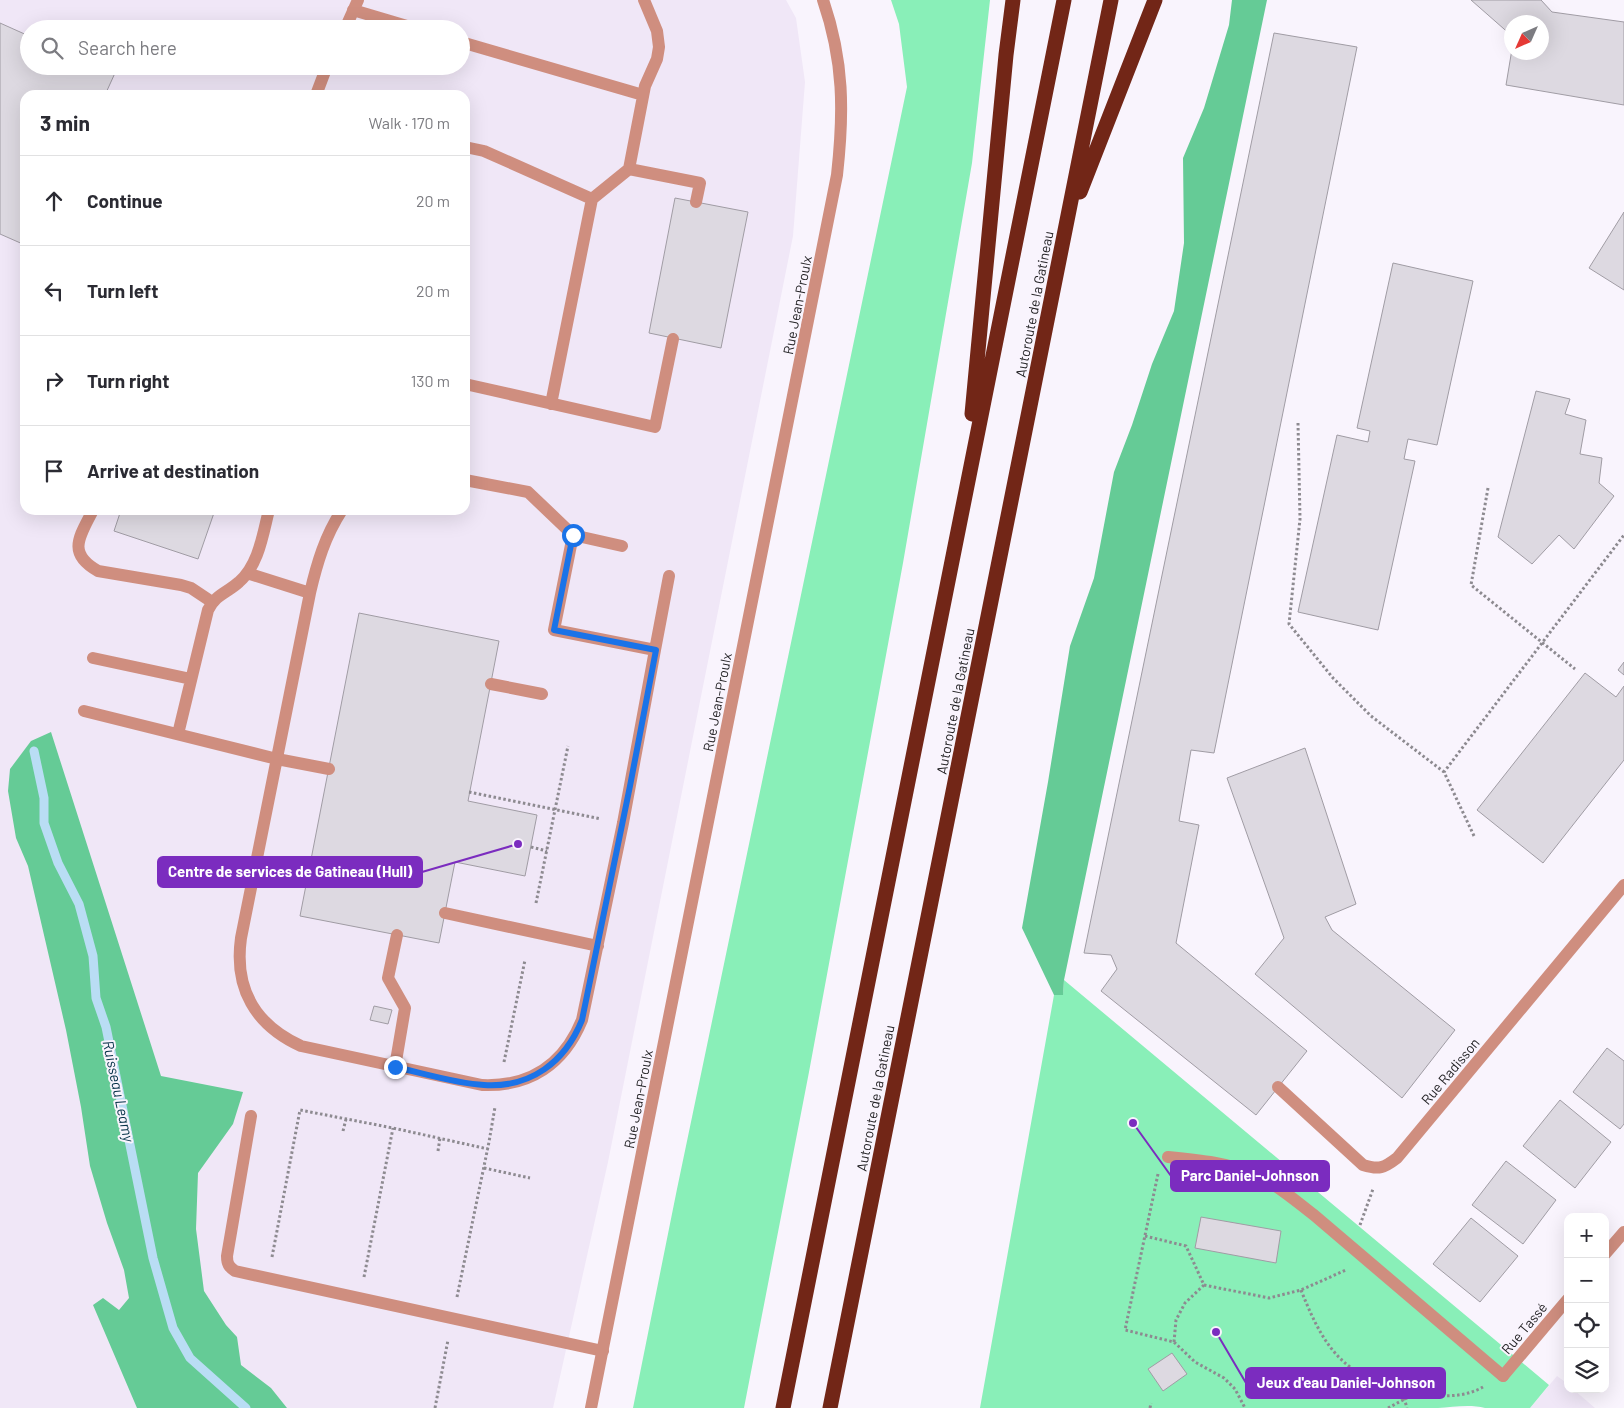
<!DOCTYPE html>
<meta charset="utf-8">
<style>
body{margin:0;font-family:Barlow,sans-serif;background:#f2f2f3;color:#2b2b33}
.controls{position:absolute;right:15px;bottom:15px;display:grid;overflow:hidden;border-radius:10px;box-shadow:0 5px 20px #0002}
.controls button{width:45px;height:45px;display:grid;place-items:center;padding:0;border:0;border-bottom:1px solid #e1e1e2;background:#fff;color:#2b2b33;font:25px sans-serif}
.compass{position:absolute;left:1504px;top:15px;width:45px;height:45px;border-radius:50%;background:#fff;box-shadow:0 5px 20px #0002;rotate:225deg}
.stop{position:absolute;width:15px;height:15px;margin:-11px;border:4px solid #1a73e8;border-radius:50%;background:#fff}
.stop.end{background:#1a73e8;border-color:#fff;box-shadow:0 1px 5px #0008}
.list{margin:0;padding:0;list-style:none}
h2{display:flex;justify-content:space-between;align-items:center;height:65px;margin:0;padding:0 20px;font-size:21px}
h2 small{font-size:16px;font-weight:400;color:#7c7c81}
.list li{display:grid;grid-template-columns:32px 1fr auto;gap:15px;align-items:center;box-sizing:border-box;height:90px;padding:0 20px;border-top:1px solid #e1e1e2}
.list b{display:block;font-size:19px;white-space:nowrap}
.list em{font-size:16px;font-style:normal;color:#7c7c81}
.icon{flex:none;width:28px;height:28px;fill:none;stroke:currentColor;stroke-width:2;stroke-linecap:round;stroke-linejoin:round}
.map{position:relative;flex:none;width:1624px;height:1408px;overflow:hidden}
.search{position:absolute;background:#fff;box-shadow:0 5px 20px #0002;left:20px;top:20px;width:450px;height:55px;display:flex;align-items:center;gap:12px;box-sizing:border-box;padding:0 18px;border-radius:28px;color:#7c7c81;font-size:19px}
.panel{position:absolute;background:#fff;box-shadow:0 5px 20px #0002;left:20px;top:90px;width:450px;height:425px;border-radius:15px}
.map>svg:first-child{display:block}
.built{fill:#f0e7f7;fill-rule:evenodd}
.green{fill:#89efb8}
.forest{fill:#65cb96}
.lines{fill:none;stroke-linecap:round;stroke-linejoin:round}
.stream{stroke:#b9ddf4;stroke-width:9}
.building{fill:#ddd9e1;stroke:#a09ca4}
.path{stroke:#8d8a90;stroke-width:3;stroke-dasharray:2.5 2.5;stroke-linecap:butt}
.service{stroke:#cf8e7f;stroke-width:12}
.minor{stroke:#cf8e7f;stroke-width:12}
.tertiary{stroke:#cf8e7f;stroke-width:12}
.motorway{stroke:#722617;stroke-width:15}
.route{stroke:#1a73e8;stroke-width:6}
.labels{text-anchor:middle;dominant-baseline:central;stroke-width:4;stroke-linejoin:round;paint-order:stroke}
.street-label{font-size:14px;fill:#242326;stroke:#f9f4fd}
.water-label{font-size:15px;font-style:italic;fill:#053248;stroke:#f9f4fd}
.leader{fill:none;stroke:#7b2cbf;stroke-width:2}
.callout-dot{fill:#7b2cbf;stroke:#f9f4fd;stroke-width:2}
.callout{fill:#7b2cbf;stroke:#7b2cbf;stroke-width:2}
.callout-label{font-size:15px;text-anchor:middle;font-weight:bold;fill:#fff}
</style>
<div class="map">
<svg width="1624" height="1408" viewBox="0 0 1624 1408">
<rect width="100%" height="100%" fill="#f9f4fd"/>
<path class="built" d="M0 0H786L796 18 805 82 793 236 608 1162 553 1408H0ZM29 29H461V66H29ZM25 95H465V510H25Z
M1557 1376 1568 1384V1389H1573L1595 1408H1530Z"/>
<path class="green" d="M891 0H990L972 163 903 563 809 1072 744 1408H633L677 1189 907 87 899 24Z
M1064 980 1549 1385 1530 1408H1485C1470 1404 1453 1407 1438 1408H980L1054 995 1063 994Z"/>
<path class="forest" d="M1232 0H1267L1064 980 1063 995H1054L1022 928 1048 782 1070 646 1094 578 1114 472 1132 425 1152 364 1174 311 1184 243 1183 158 1204 108 1229 25Z
M51 732 161 1076 243 1092 233 1124 198 1173 196 1229 204 1291 226 1325 237 1337 241 1365 271 1388 287 1408H137L93 1305 103 1298 119 1310 129 1298 124 1270 107 1223 90 1166 81 1107 66 1030 28 866 16 838 8 791 10 769 31 741Z"/>
<g class="lines">
<path class="stream" d="M34 751 44 798V823L58 863 79 904 93 956 96 998 106 1027 153 1258 173 1328 190 1358 246 1408"/>
</g>
<path class="building" d="M1471 0H1541L1552 12 1624 22V105L1506 85 1512 49V52H1542V22H1512V36Z
M0 23 29 36V66H100L115 73 105 95H25V245L0 234Z
M1274 33 1357 47 1214 753 1191 750 1179 821 1199 825 1176 943 1307 1051 1256 1115 1101 991 1117 969 1111 955 1084 953Z
M675 198 748 212 721 348 649 333Z
M1624 212V290L1589 268Z
M1393 263 1473 281 1437 445 1408 439 1404 459 1415 461 1378 630 1298 612 1337 435 1368 442 1370 431 1357 428Z
M1536 391 1570 399 1565 414 1586 420 1580 454 1602 458 1599 483 1614 496 1574 549 1559 535 1532 564 1498 537Z
M121 510H215L198 559 114 531Z
M359 613 499 641 468 801 537 815 525 876 455 862 439 943 300 916Z
M1624 662V675L1618 670Z
M1585 673 1616 697 1624 686V760L1543 863 1477 810Z
M1305 748 1356 904 1325 917 1332 930 1455 1030 1402 1098 1255 974 1284 938 1227 778Z
M374 1006 392 1010 388 1024 370 1020Z
M1607 1048 1624 1061V1124L1620 1129 1573 1092Z
M1560 1100 1611 1142 1575 1188 1523 1146Z
M1506 1161 1556 1200 1523 1244 1472 1205Z
M1201 1217 1281 1231 1276 1263 1195 1248Z
M1471 1218 1518 1256 1480 1302 1433 1264Z
M1172 1353 1187 1374 1163 1391 1148 1369Z"/>
<g class="lines">
<path class="path" d="M1298 423 1300 519 1289 624 1333 678 1371 716 1444 772
M1488 488 1471 585 1575 669
M469 792 601 819
M1474 836 1444 772 1624 535
M531 847 547 851
M536 903 568 746
M504 1062 525 960
M343 1131 346 1119
M438 1151 440 1138
M484 1168 530 1178
M1158 1174 1125 1330 1174 1342 1195 1362 1224 1378 1235 1389 1245 1408
M1360 1225 1373 1189
M1145 1236 1186 1246 1204 1285
M272 1257 300 1110 393 1128 488 1149
M364 1277 393 1128
M1204 1285 1269 1298 1301 1290 1346 1270
M1301 1290C1327 1356 1348 1380 1420 1393 1440 1397 1464 1398 1483 1387
M457 1297 489 1142 495 1107
M1174 1342 1176 1320 1185 1303 1204 1285
M1404 1398 1407 1408
M435 1408 448 1340
M1150 1408 1151 1403
M1388 1408 1416 1393"/>
<path class="service" d="M353 10 417 29
M345 29 358 0
M461 42 643 95
M316 95 327 66
M465 147 484 151 592 199
M629 169 645 86 657 59 659 47 657 31 644 0
M465 384 655 427 673 339
M551 404 592 199 629 169 700 183 696 202
M465 480 528 492 573 535 622 546
M93 510C80 536 66 553 98 571L181 585 191 588 212 602
M342 510C325 536 317 563 310 593L241 938C234 988 255 1025 301 1046L482 1085C530 1087 564 1064 582 1020L623 823 655 650 554 630 573 535
M247 573 310 593
M655 650 669 576
M93 658 191 679
M491 684 542 694
M84 711 277 759 329 769
M178 734 208 610C216 594 227 593 239 582 259 565 263 533 269 510
M445 913 598 946
M395 1067 405 1008 388 978 397 935
M251 1116 227 1256C227 1264 229 1267 235 1271L603 1351
M1168 1157C1199 1160 1230 1163 1259 1176 1279 1186 1297 1202 1314 1215L1503 1376"/>
<path class="minor" d="M1278 1087 1363 1165C1379 1170 1384 1168 1397 1158L1624 885
M1605 1254 1624 1232
M1503 1376 1568 1299"/>
<path class="tertiary" d="M591 1408 837 175C844 112 844 61 823 0"/>
<path class="motorway" d="M1080 192 1155 0
M972 414 1006 55 1013 0
M783 1408 1064 0
M830 1408 1111 0"/>
</g>
<g class="lines">
<path class="route" d="M395 1067C422 1073 457 1084 484 1085 531 1088 565 1062 582 1020L630 786 656 650 554 630 573 535"/>
</g>
<g class="labels">
<g class="street-label">
<text transform="translate(1034 304) rotate(-79)">Autoroute de la Gatineau</text>
<text transform="translate(797 305) rotate(-79)">Rue Jean-Proulx</text>
<text transform="translate(955 701) rotate(-79)">Autoroute de la Gatineau</text>
<text transform="translate(717 702) rotate(-79)">Rue Jean-Proulx</text>
<text transform="translate(1450 1071) rotate(-50)">Rue Radisson</text>
<text transform="translate(875 1098) rotate(-79)">Autoroute de la Gatineau</text>
<text transform="translate(638 1099) rotate(-79)">Rue Jean-Proulx</text>
<text transform="translate(1524 1328) rotate(-50)">Rue Tassé</text>
</g>
<g class="water-label">
<text transform="translate(119 1091) rotate(78)">Ruisseau Leamy</text>
</g>
</g>
<path class="leader" d="M518 844L422 872M1133 1123L1171 1176M1216 1332L1246 1383"/>
<g class="callout-dot">
<circle cx="518" cy="844" r="5"/>
<circle cx="1133" cy="1123" r="5"/>
<circle cx="1216" cy="1332" r="5"/>
</g>
<g class="callout">
<rect x="158" y="857" width="264" height="30" rx="5"/>
<rect x="1171" y="1161" width="158" height="30" rx="5"/>
<rect x="1246" y="1368" width="199" height="30" rx="5"/>
</g>
<g class="callout-label">
<text x="290" y="877">Centre de services de Gatineau (Hull)</text>
<text x="1250" y="1181">Parc Daniel-Johnson</text>
<text x="1346" y="1388">Jeux d'eau Daniel-Johnson</text>
</g>
</svg>
<div class="controls">
<button>+</button>
<button>−</button>
<button><svg class="icon" aria-label="locate" viewBox="0 0 24 24"><circle cx="12" cy="12" r="6"/><path d="M12 2v4M12 18v4M2 12h4M18 12h4"/></svg></button>
<button><svg class="icon" aria-label="layers" viewBox="0 0 24 24"><path d="M12 4l9 5-9 5-9-5zM3 14l9 5 9-5"/></svg></button>
</div>
<svg class="compass" viewBox="-18 -18 36 36"><path d="M0-13l5 13h-10z" fill="#e53935"/><path d="M0 13l5-13h-10z" fill="#7c7c81"/></svg>
<div class="stop" style="left:573px;top:535px"></div>
<div class="stop end" style="left:395px;top:1067px"></div>
<div class="search"><svg class="icon" aria-label="search" viewBox="0 0 24 24"><circle cx="10" cy="10" r="6"/><path d="M15 15l6 6"/></svg>Search here</div>
<section class="panel">
<h2>3 min<small>Walk · 170 m</small></h2>
<ul class="list">
<li><svg class="icon" aria-label="ahead" viewBox="0 0 24 24"><path d="M12 20V5M6 11l6-6 6 6"/></svg><div><b>Continue</b></div><em>20 m</em></li>
<li><svg class="icon" aria-label="left" viewBox="0 0 24 24"><path d="M17 20v-9H6M10 6l-5 5 5 5"/></svg><div><b>Turn left</b></div><em>20 m</em></li>
<li><svg class="icon" aria-label="right" viewBox="0 0 24 24"><path d="M7 20v-9h11M14 6l5 5-5 5"/></svg><div><b>Turn right</b></div><em>130 m</em></li>
<li><svg class="icon" aria-label="arrive" viewBox="0 0 24 24"><path d="M6 21V4h12l-3 4 3 4H6"/></svg><div><b>Arrive at destination</b></div></li>
</ul>
</section>
</div>
